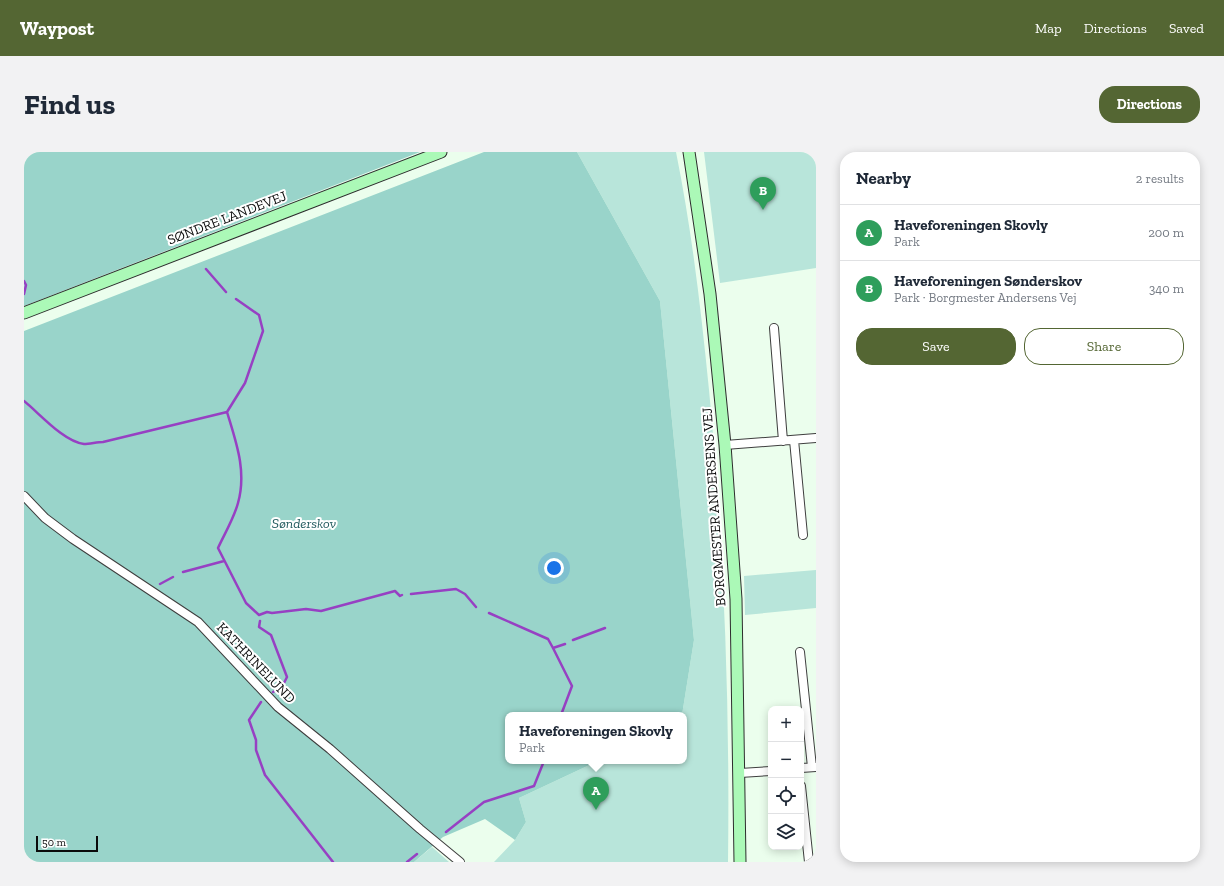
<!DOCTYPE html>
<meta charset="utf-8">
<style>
body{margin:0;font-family:"Zilla Slab",serif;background:#f2f2f3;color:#1f2937}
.controls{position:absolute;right:12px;bottom:12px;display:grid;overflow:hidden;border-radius:8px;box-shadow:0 2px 10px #0003}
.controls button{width:36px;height:36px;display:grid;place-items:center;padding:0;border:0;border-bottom:1px solid #e0e1e3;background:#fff;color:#1f2937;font:20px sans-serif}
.scale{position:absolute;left:12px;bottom:10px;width:62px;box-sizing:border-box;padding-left:4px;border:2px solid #0b0b0b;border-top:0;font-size:11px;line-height:14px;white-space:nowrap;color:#0b0b0b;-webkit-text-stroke:3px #fff;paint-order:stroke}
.you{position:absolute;left:530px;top:416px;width:14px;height:14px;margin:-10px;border:3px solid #fff;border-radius:50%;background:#1a73e8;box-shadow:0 0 0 6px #1a73e833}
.badge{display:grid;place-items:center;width:26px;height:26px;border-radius:50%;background:#546633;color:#fff;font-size:13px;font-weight:700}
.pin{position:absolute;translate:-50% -33px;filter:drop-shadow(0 1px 2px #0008)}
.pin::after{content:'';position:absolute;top:21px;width:14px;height:12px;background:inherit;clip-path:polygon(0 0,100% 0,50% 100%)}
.popup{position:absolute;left:481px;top:560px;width:182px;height:52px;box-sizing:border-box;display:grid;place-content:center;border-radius:8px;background:#fff;filter:drop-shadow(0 1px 3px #0005);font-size:13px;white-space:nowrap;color:#747a83}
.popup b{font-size:15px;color:#1f2937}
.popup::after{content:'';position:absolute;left:50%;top:100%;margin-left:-8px;border:8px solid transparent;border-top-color:#fff}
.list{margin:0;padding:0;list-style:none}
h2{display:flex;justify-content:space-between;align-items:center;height:52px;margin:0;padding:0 16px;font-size:17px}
h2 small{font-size:13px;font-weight:400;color:#747a83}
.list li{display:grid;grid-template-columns:26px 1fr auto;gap:12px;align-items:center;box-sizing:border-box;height:56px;padding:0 16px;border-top:1px solid #e0e1e3}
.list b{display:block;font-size:15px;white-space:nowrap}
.list p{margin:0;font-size:13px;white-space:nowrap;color:#747a83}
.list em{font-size:13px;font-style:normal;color:#747a83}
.actions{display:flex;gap:8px;padding:12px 16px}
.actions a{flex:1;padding:9px 0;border:1px solid #546633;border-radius:16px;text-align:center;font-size:14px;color:#546633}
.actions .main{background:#546633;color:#fff}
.icon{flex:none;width:22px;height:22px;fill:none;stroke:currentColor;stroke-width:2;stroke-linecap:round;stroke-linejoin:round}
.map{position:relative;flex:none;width:792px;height:710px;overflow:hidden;border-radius:16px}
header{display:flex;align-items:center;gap:24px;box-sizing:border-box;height:56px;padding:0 20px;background:#546633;color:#fff}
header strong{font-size:19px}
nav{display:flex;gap:22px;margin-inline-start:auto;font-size:14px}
.intro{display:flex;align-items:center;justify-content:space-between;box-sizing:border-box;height:96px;padding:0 24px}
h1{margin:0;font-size:28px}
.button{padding:10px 18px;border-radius:16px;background:#546633;color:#fff;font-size:14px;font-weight:700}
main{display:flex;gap:24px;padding:0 24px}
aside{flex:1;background:#fff;border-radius:16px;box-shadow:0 2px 10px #0003}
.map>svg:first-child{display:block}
.green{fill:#b8e5da}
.forest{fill:#99d4ca}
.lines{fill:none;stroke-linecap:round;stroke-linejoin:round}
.stream{stroke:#9740c3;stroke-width:2.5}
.street-casing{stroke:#3e3e3e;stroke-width:10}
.secondary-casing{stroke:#2d2d2d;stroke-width:13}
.street{stroke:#fff;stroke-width:8}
.secondary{stroke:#abf9b7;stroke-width:11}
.labels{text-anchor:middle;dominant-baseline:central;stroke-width:4;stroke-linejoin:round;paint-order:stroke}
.street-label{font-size:14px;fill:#0b0b0b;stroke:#fff}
.park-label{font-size:14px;font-style:italic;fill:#215a5e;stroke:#fff}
</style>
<header>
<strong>Waypost</strong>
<nav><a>Map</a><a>Directions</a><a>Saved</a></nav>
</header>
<div class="intro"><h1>Find us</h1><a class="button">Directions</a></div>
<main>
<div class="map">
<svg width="792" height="710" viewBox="0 0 792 710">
<rect width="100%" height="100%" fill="#ebfeed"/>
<path class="green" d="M553 0H652C668 79 677 158 685 238 700 394 706 553 704 710H470L491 688 502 670 495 646 574 609H660V563H658L670 488 636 149Z
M680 0H792V116L696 131Z
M792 418V456L721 463 720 424Z
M408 695 425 710H390Z"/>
<path class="forest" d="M0 0H396L0 154Z
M460 0H553L636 149 670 488 658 563H484V609H574L495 646 502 670 491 688 461 667 419 685 390 710H0V179Z"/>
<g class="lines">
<path class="stream" d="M182 117 202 140
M0 129 2 133 0 142
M212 147 235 163 239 179 221 231 203 260C212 290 223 319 214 351 210 366 201 381 194 396L222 451 235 463 243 460 248 461 282 457 297 459 371 439 376 444 378 443
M0 249C15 261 40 290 60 292 66 292 73 290 79 290L203 260
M159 420 200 409
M136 432 149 425
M387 442 432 437 441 442 452 455
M465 461 524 487 529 496
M236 469 235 475 247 483 263 525 258 535 249 540
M549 488 581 476
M237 550 225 568 232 588V598L241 623 309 710
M537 563 548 534 529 496 541 492
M422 680 460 650 510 634 520 609
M383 710 393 702"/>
<g class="street-casing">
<path id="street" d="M750 176 759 289
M770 288 779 383
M701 293 792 286
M0 344 21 366 49 387 174 470 254 555 306 597 396 677 436 710
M776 500 788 615
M777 616 792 615
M716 621 747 619
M777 634 785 710"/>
</g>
<g class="secondary-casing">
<path id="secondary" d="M665 0 686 142 701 293 712 447 716 710
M0 161 417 0"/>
</g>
<use href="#street" class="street"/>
<use href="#secondary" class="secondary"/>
</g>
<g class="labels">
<g class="street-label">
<text transform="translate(203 66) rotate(-21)">SØNDRE LANDEVEJ</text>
<text transform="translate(690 355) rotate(-94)">BORGMESTER ANDERSENS VEJ</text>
<text transform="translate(232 511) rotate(46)">KATHRINELUND</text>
</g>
<g class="park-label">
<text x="280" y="371">Sønderskov</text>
</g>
</g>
</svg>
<div class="controls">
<button>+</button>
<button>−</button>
<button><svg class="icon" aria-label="locate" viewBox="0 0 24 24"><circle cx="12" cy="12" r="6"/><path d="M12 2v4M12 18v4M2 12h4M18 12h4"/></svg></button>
<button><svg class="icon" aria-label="layers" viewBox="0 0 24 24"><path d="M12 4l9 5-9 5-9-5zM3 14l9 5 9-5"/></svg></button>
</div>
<div class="scale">50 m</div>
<div class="you"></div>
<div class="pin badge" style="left:572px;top:658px;background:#2e9e5b">A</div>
<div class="popup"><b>Haveforeningen Skovly</b>Park</div>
<div class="pin badge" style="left:739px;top:58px;background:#2e9e5b">B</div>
</div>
<aside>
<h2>Nearby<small>2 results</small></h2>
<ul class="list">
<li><span class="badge" style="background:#2e9e5b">A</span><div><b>Haveforeningen Skovly</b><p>Park</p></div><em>200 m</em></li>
<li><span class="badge" style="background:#2e9e5b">B</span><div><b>Haveforeningen Sønderskov</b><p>Park · Borgmester Andersens Vej</p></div><em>340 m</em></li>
</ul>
<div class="actions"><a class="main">Save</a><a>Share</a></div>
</aside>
</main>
